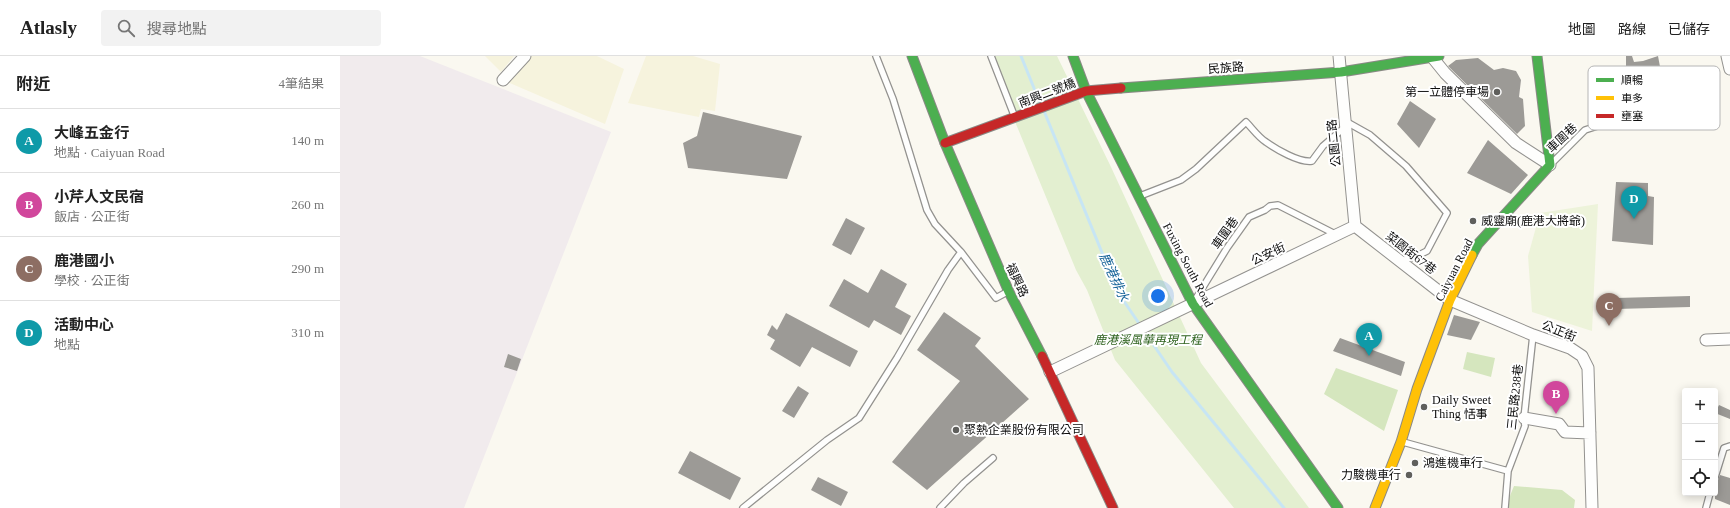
<!DOCTYPE html>
<html lang="zh-TW">
<meta charset="utf-8">
<style>
body{margin:0;font-family:"Times New Roman","Noto Sans TC",serif;background:#f2f2f2;color:#222}
.controls{position:absolute;right:12px;bottom:12px;display:grid;overflow:hidden;border-radius:4px;box-shadow:0 2px 10px #0003}
.controls button{width:36px;height:36px;display:grid;place-items:center;padding:0;border:0;border-bottom:1px solid #e0e0e0;background:#fff;color:#222;font:20px sans-serif}
.you{position:absolute;left:818px;top:240px;width:14px;height:14px;margin:-10px;border:3px solid #fff;border-radius:50%;background:#1a73e8;box-shadow:0 0 0 6px #1a73e833}
.badge{display:grid;place-items:center;width:26px;height:26px;border-radius:50%;background:#5f5f5c;color:#fff;font-size:13px;font-weight:700}
.pin{position:absolute;translate:-50% -33px;filter:drop-shadow(0 1px 2px #0008)}
.pin::after{content:'';position:absolute;top:21px;width:14px;height:12px;background:inherit;clip-path:polygon(0 0,100% 0,50% 100%)}
.list{margin:0;padding:0;list-style:none}
h2{display:flex;justify-content:space-between;align-items:center;height:52px;margin:0;padding:0 16px;font-size:17px}
h2 small{font-size:13px;font-weight:400;color:#767676}
.list li{display:grid;grid-template-columns:26px 1fr auto;gap:12px;align-items:center;box-sizing:border-box;height:64px;padding:0 16px;border-top:1px solid #e0e0e0}
.list b{display:block;font-size:15px;white-space:nowrap}
.list p{margin:0;font-size:13px;white-space:nowrap;color:#767676}
.list em{font-size:13px;font-style:normal;color:#767676}
.icon{flex:none;width:22px;height:22px;fill:none;stroke:currentColor;stroke-width:2;stroke-linecap:round;stroke-linejoin:round}
.map{position:relative;flex:none;width:1390px;height:452px;overflow:hidden}
header{display:flex;align-items:center;gap:24px;box-sizing:border-box;height:56px;padding:0 20px;background:#fff;border-bottom:1px solid #e0e0e0}
header strong{font-size:19px}
nav{display:flex;gap:22px;margin-inline-start:auto;font-size:14px}
.search{width:280px;height:36px;background:#f2f2f2;display:flex;align-items:center;gap:10px;box-sizing:border-box;padding:0 14px;border-radius:4px;color:#767676;font-size:15px}
main{display:flex}
aside{flex:1;background:#fff}
.map>svg:first-child{display:block}
.industrial{fill:#f1ebed}
.farmland{fill:#f6f3dd}
.green{fill:#e3efd0}
.forest{fill:#d5e6be}
.pitch{fill:#edf3da}
.lines{fill:none;stroke-linecap:round;stroke-linejoin:round}
.stream{stroke:#c7e5f4;stroke-width:3}
.building{fill:#9c9a96}
.lane-casing{stroke:#93928f;stroke-width:8}
.street-casing{stroke:#93928f;stroke-width:13}
.fast-casing{stroke:#8a8985;stroke-width:11}
.slow-casing{stroke:#8a8985;stroke-width:11}
.jam-casing{stroke:#8a8985;stroke-width:11}
.lane{stroke:#fefefd;stroke-width:5.5}
.street{stroke:#fefefd;stroke-width:11}
.fast{stroke:#4caf50;stroke-width:9}
.slow{stroke:#ffc107;stroke-width:9}
.jam{stroke:#c62828;stroke-width:9}
.poi-dot{fill:#5f5f5c;stroke:#fff;stroke-width:1.5}
.labels{text-anchor:middle;dominant-baseline:central;stroke-width:4;stroke-linejoin:round;paint-order:stroke}
.street-label{font-size:12px;fill:#0c0c0c;stroke:#fff}
.poi-label{font-size:12px;fill:#0c0c0c;stroke:#fff;text-anchor:start}
.park-label{font-size:12px;font-style:italic;fill:#2e621e;stroke:#fff}
.water-label{font-size:13px;font-style:italic;fill:#19659a;stroke:#fff}
.key{fill:#fff;stroke:#b6b6b6;stroke-width:1}
.key-label{font-size:11px;fill:#0c0c0c}
</style>
<header>
<strong>Atlasly</strong>
<div class="search"><svg class="icon" aria-label="search" viewBox="0 0 24 24"><circle cx="10" cy="10" r="6"/><path d="M15 15l6 6"/></svg>搜尋地點</div>
<nav><a>地圖</a><a>路線</a><a>已儲存</a></nav>
</header>
<main>
<aside>
<h2>附近<small>4筆結果</small></h2>
<ul class="list">
<li><span class="badge" style="background:#0f9aa8">A</span><div><b>大峰五金行</b><p>地點 · Caiyuan Road</p></div><em>140 m</em></li>
<li><span class="badge" style="background:#d1479c">B</span><div><b>小芹人文民宿</b><p>飯店 · 公正街</p></div><em>260 m</em></li>
<li><span class="badge" style="background:#8d6e63">C</span><div><b>鹿港國小</b><p>學校 · 公正街</p></div><em>290 m</em></li>
<li><span class="badge" style="background:#0f9aa8">D</span><div><b>活動中心</b><p>地點</p></div><em>310 m</em></li>
</ul>
</aside>
<div class="map">
<svg width="1390" height="452" viewBox="0 0 1390 452">
<rect width="100%" height="100%" fill="#faf8f0"/>
<path class="industrial" d="M0 0H80L271 76 124 452H0Z"/>
<path class="farmland" d="M145 0H174L161 16Z
M190 0H257L284 13 265 68 165 25Z
M306 0H353L380 8 375 55 361 53 359 61 288 47Z"/>
<path class="green" d="M648 0H717L771 111 861 307 969 452H894L775 304 747 234 736 214Z"/>
<path class="forest" d="M1127 296 1155 302 1151 321 1123 313Z
M996 312 1058 334 1044 375 984 338Z
M1174 430 1222 434 1235 444 1234 452H1165Z"/>
<path class="pitch" d="M1258 148 1252 275 1192 256 1188 200 1200 157Z"/>
<g class="lines">
<path class="stream" d="M681 0 700 47
M704 55 779 238 832 316 944 452"/>
</g>
<path class="building" d="M1286 0H1292L1294 6 1303 5 1318 0 1321 16 1285 27 1281 17H1286Z
M1138 2 1154 14 1163 12 1176 15 1181 24 1179 41 1183 43 1185 70 1177 78 1108 10 1116 4Z
M1070 45 1096 63 1079 92 1057 68Z
M363 56 462 80 447 123 348 112 343 87 357 80Z
M1148 84 1188 119 1171 138 1127 117Z
M1276 126 1308 127V140L1314 141 1313 189 1272 185Z
M506 162 525 172 511 199 492 189Z
M541 213 567 228 555 251 571 260 561 279 534 264 529 272 489 250 504 223 528 237Z
M1350 240V251L1276 253V242Z
M604 256 641 282 635 290 689 343 587 434 552 406 620 325 577 294Z
M446 257 518 295 510 311 472 291 460 311 430 293 435 284 427 279 432 269 437 274Z
M1114 259 1140 266 1131 284 1107 279Z
M1000 282 1065 306 1061 320 993 295Z
M168 298 181 303 177 315 164 311Z
M458 330 469 337 454 362 442 355Z
M1379 349 1390 354V363L1375 357Z
M350 395 401 422 390 444 338 417Z
M1380 419 1390 422V449L1375 443V425L1378 424Z
M478 421 508 436 501 450 471 434Z"/>
<g class="lines">
<g class="lane-casing">
<path id="lane" d="M651 0 674 59
M1005 65 1030 79 1066 110 1107 157 1087 195 1077 200 1061 205
M1213 106 1245 74 1276 64 1297 60
M800 140 841 124 856 113 906 66C912 72 918 81 926 86 936 93 959 107 972 105L983 90 1005 71
M621 196 656 242 667 236
M855 244 887 192 909 161 925 154 930 150 938 149 997 179
M1063 386 1168 415
M1375 421 1384 392 1390 390
M403 452 487 384 519 362 557 302 608 214 621 196 595 168 587 154 553 43 536 0
M600 452 624 427 653 402
M1165 452 1168 415 1185 370 1184 362 1193 279
M1366 452 1370 437"/>
</g>
<g class="street-casing">
<path id="street" d="M999 0 1015 170
M1387 0 1390 13
M1092 1 1105 17 1176 87 1210 109
M163 24 185 0
M1015 170 1110 244 1193 279 1230 292 1242 300 1248 312 1252 452
M1366 284 1390 283
M710 316 1015 170
M1184 362 1219 368 1225 376 1250 377"/>
</g>
<g class="fast-casing">
<path id="fast" d="M572 0 605 87 669 236 702 300
M733 0 746 35 853 248 998 452
M781 32 1001 16 1099 0
M1132 199 1138 188 1210 109 1197 0"/>
</g>
<g class="slow-casing">
<path id="slow" d="M1035 452 1061 386 1077 333 1110 244 1132 199"/>
</g>
<g class="jam-casing">
<path id="jam" d="M605 87 746 35 781 32
M702 300 773 452"/>
</g>
<use href="#lane" class="lane"/>
<use href="#street" class="street"/>
<use href="#fast" class="fast"/>
<use href="#slow" class="slow"/>
<use href="#jam" class="jam"/>
</g>
<g class="poi-dot">
<circle cx="1157" cy="36" r="4"/>
<circle cx="1133" cy="165" r="4"/>
<circle cx="1084" cy="351" r="4"/>
<circle cx="616" cy="374" r="4"/>
<circle cx="1075" cy="407" r="4"/>
<circle cx="1069" cy="419" r="4"/>
</g>
<g class="labels">
<g class="street-label">
<text transform="translate(886 12) rotate(-4)">民族路</text>
<text transform="translate(707 37) rotate(-21)">南興二號橋</text>
<text transform="translate(1222 82) rotate(-43)">車圍巷</text>
<text transform="translate(994 87) rotate(-96)">公園二路</text>
<text transform="translate(885 177) rotate(-55)">車圍巷</text>
<text transform="translate(1071 197) rotate(38)">菜園街67巷</text>
<text transform="translate(928 198) rotate(-25)">公安街</text>
<text transform="translate(848 209) rotate(62)">Fuxing South Road</text>
<text transform="translate(1114 214) rotate(-63)">Caiyuan Road</text>
<text transform="translate(677 224) rotate(65)">福興路</text>
<text transform="translate(1219 275) rotate(22)">公正街</text>
<text transform="translate(1175 341) rotate(-84)">三民路238巷</text>
</g>
<g class="poi-label">
<text x="1149" y="36" text-anchor="end">第一立體停車場</text>
<text x="1141" y="165">威靈廟(鹿港大將爺)</text>
<text x="1092" y="344">Daily Sweet<tspan x="1092" dy="14">Thing 恬事</tspan></text>
<text x="624" y="374">聚熱企業股份有限公司</text>
<text x="1083" y="407">鴻進機車行</text>
<text x="1061" y="419" text-anchor="end">力駿機車行</text>
</g>
<g class="park-label">
<text x="808" y="284">鹿港溪風華再現工程</text>
</g>
<g class="water-label">
<text transform="translate(774 221) rotate(65)">鹿港排水</text>
</g>
</g>
<rect x="1248" y="10" width="132" height="64" rx="6" class="key"/>
<rect x="1256" y="22" width="18" height="4" fill="#4caf50"/>
<rect x="1256" y="40" width="18" height="4" fill="#ffc107"/>
<rect x="1256" y="58" width="18" height="4" fill="#c62828"/>
<g class="key-label">
<text x="1281" y="28">順暢</text>
<text x="1281" y="46">車多</text>
<text x="1281" y="64">壅塞</text>
</g>
</svg>
<div class="controls">
<button>+</button>
<button>−</button>
<button><svg class="icon" aria-label="locate" viewBox="0 0 24 24"><circle cx="12" cy="12" r="6"/><path d="M12 2v4M12 18v4M2 12h4M18 12h4"/></svg></button>
</div>
<div class="you"></div>
<div class="pin badge" style="left:1029px;top:300px;background:#0f9aa8">A</div>
<div class="pin badge" style="left:1216px;top:358px;background:#d1479c">B</div>
<div class="pin badge" style="left:1269px;top:270px;background:#8d6e63">C</div>
<div class="pin badge" style="left:1294px;top:163px;background:#0f9aa8">D</div>
</div>
</main>
